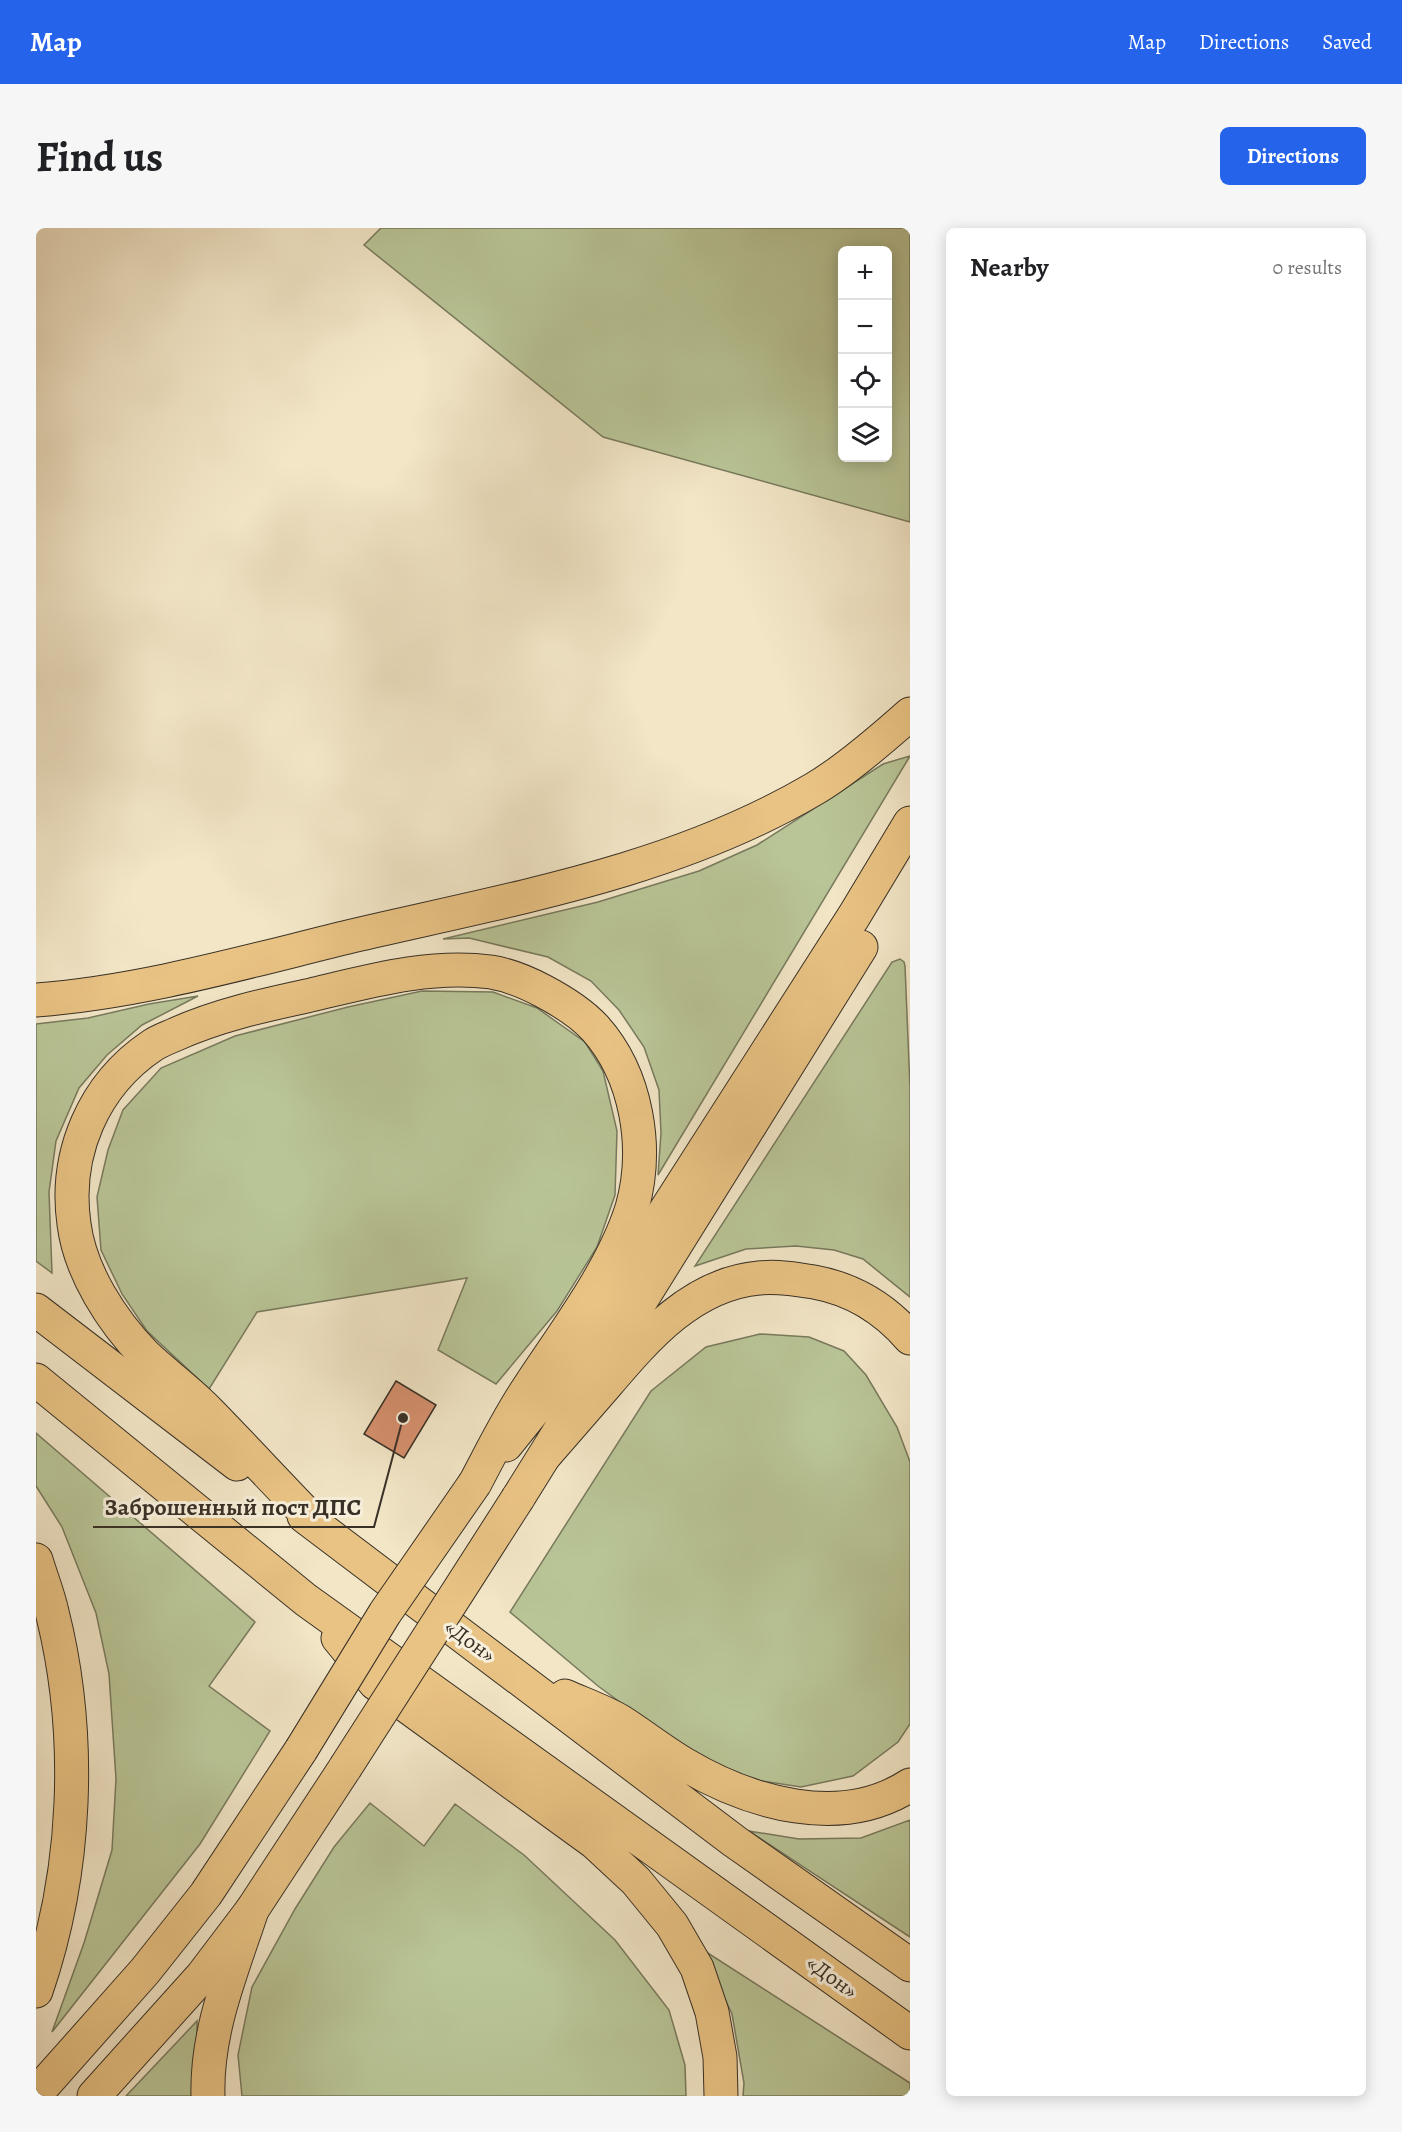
<!DOCTYPE html>
<meta charset="utf-8">
<style>
body{margin:0;font-family:Alegreya,serif;background:#f6f6f6;color:#202124}
.controls{position:absolute;right:18px;top:18px;display:grid;overflow:hidden;border-radius:9px;box-shadow:0 3px 15px #0003}
.controls button{width:54px;height:54px;display:grid;place-items:center;padding:0;border:0;border-bottom:2px solid #e0e0e0;background:#fff;color:#202124;font:30px sans-serif}
.list{margin:0;padding:0;list-style:none}
h2{display:flex;justify-content:space-between;align-items:center;height:78px;margin:0;padding:0 24px;font-size:26px}
h2 small{font-size:20px;font-weight:400;color:#757577}
.icon{flex:none;width:33px;height:33px;fill:none;stroke:currentColor;stroke-width:2;stroke-linecap:round;stroke-linejoin:round}
.map{position:relative;flex:none;width:874px;height:1868px;overflow:hidden;border-radius:9px}
header{display:flex;align-items:center;gap:36px;box-sizing:border-box;height:84px;padding:0 30px;background:#2563eb;color:#fff}
header strong{font-size:28px}
nav{display:flex;gap:33px;margin-inline-start:auto;font-size:21px}
.intro{display:flex;align-items:center;justify-content:space-between;box-sizing:border-box;height:144px;padding:0 36px}
h1{margin:0;font-size:42px}
.button{padding:15px 27px;border-radius:9px;background:#2563eb;color:#fff;font-size:21px;font-weight:700}
main{display:flex;gap:36px;padding:0 36px}
aside{flex:1;background:#fff;border-radius:9px;box-shadow:0 3px 15px #0003}
.map>svg:first-child{display:block}
.green{fill:#b9c597;stroke:#787a5e;stroke-width:1.5;fill-rule:evenodd}
.building{fill:#d7906e;stroke:#383026;stroke-width:1.5}
.lines{fill:none;stroke-linecap:round;stroke-linejoin:round}
.major-casing{stroke:#383026;stroke-width:35}
.highway-casing{stroke:#383026;stroke-width:35}
.major{stroke:#e9c384;stroke-width:33}
.highway{stroke:#e9c384;stroke-width:33}
.major-bridge-casing{stroke:#383026;stroke-width:35;stroke-linecap:butt}
.major-bridge{stroke:#e9c384;stroke-width:33}
.labels{text-anchor:middle;dominant-baseline:central;stroke-width:6;stroke-linejoin:round;paint-order:stroke}
.street-label{font-size:22px;fill:#383026;stroke:#f7efdb}
.leader{fill:none;stroke:#383026;stroke-width:2}
.callout-dot{fill:#383026;stroke:#f7efdb;stroke-width:2}
.callout-label{font-size:24px;text-anchor:middle;font-weight:bold;fill:#383026;stroke:#f7efdb;stroke-width:6;stroke-linejoin:round;paint-order:stroke}
</style>
<header>
<strong>Map</strong>
<nav><a>Map</a><a>Directions</a><a>Saved</a></nav>
</header>
<div class="intro"><h1>Find us</h1><a class="button">Directions</a></div>
<main>
<div class="map">
<svg width="874" height="1868" viewBox="0 0 874 1868">
<rect width="100%" height="100%" fill="#f2e6c7"/>
<filter id="stains"><feTurbulence type="fractalNoise" baseFrequency=".00333" numOctaves="4"/><feColorMatrix values="0 0 0 0 .2 0 0 0 0 .09 0 0 0 0 .02 0 0 0 .5 -.17"/></filter>
<radialGradient id="worn" r=".72"><stop offset=".6" stop-color="#630" stop-opacity="0"/><stop offset="1" stop-color="#630" stop-opacity=".3"/></radialGradient>
<path class="green" d="M345 0H874V294L567 209 328 17ZM806 22H852V230H806Z
M874 528 622 947 625 905 623 862 608 819 583 782 555 753 512 729 433 710 407 711 562 674 663 643 721 617 847 536Z
M864 731 868 734 869 738 874 860V1069L827 1031 798 1022 760 1018 710 1021 659 1038 856 734Z
M386 763 457 764 501 780 549 814 567 843 581 903 579 967 561 1019 521 1083 460 1156 402 1122 431 1050 221 1084 173 1161 111 1103 86 1066 65 1022 61 969 72 922 87 882 125 840 199 808 312 779Z
M162 768 106 797 71 827 43 860 20 913 13 964 16 1045 0 1033V796L52 790 113 776Z
M724 1106 773 1109 808 1123 830 1147 861 1199 874 1234V1496L862 1514 817 1548 765 1559 713 1551 655 1526 562 1458 474 1384 615 1163 670 1119Z
M0 1205 219 1394 173 1458 234 1503 164 1616 16 1804 48 1715 76 1622 80 1551 73 1446 60 1385 26 1299 0 1258Z
M334 1575 388 1618 419 1576 488 1627 579 1712 633 1782 649 1837 650 1868H206L202 1827 216 1759 259 1681 298 1619Z
M874 1592V1709L713 1603 763 1611 825 1610Z
M664 1720 874 1855V1868H707L708 1855 696 1786Z
M161 1793V1868H90Z"/>
<path class="building" d="M360 1153 400 1177 368 1230 328 1206Z"/>
<g class="lines">
<g class="major-casing">
<path id="major" d="M0 772C106 764 213 733 316 708 474 671 637 644 778 561 809 543 847 510 874 486
M470 1217 499 1181 546 1113 818 688 874 595
M482 1270 825 719
M0 1866 109 1743 170 1666 265 1522
M58 1868 166 1748 216 1682 309 1540"/>
</g>
<g class="highway-casing">
<path id="highway" d="M0 1082 201 1236
M0 1152 270 1372 874 1805
M510 1226C530 1203 550 1180 570 1157 611 1109 656 1056 723 1050 741 1048 760 1051 778 1054 816 1061 849 1081 874 1110
M268 1288 698 1613 874 1737
M284 1300C247 1262 211 1223 174 1185 154 1164 130 1147 109 1127 76 1093 44 1044 38 996 28 926 57 857 117 817 123 813 131 810 138 807 182 787 229 777 275 767 334 753 394 736 455 744 473 747 492 755 507 763 526 773 545 785 559 800 601 847 613 920 596 980 576 1044 525 1109 489 1165 470 1194 455 1225 439 1255
M0 1332C5 1349 12 1366 16 1384 47 1507 41 1644 0 1763
M302 1410 339 1455 558 1614 600 1653 636 1697 661 1740 676 1784 684 1829 685 1868
M529 1468C547 1476 567 1483 584 1493 606 1507 626 1523 648 1536 714 1575 805 1602 874 1557
M172 1868C170 1803 196 1743 216 1682"/>
</g>
<use href="#major" class="major"/>
<use href="#highway" class="highway"/>
<g class="major-bridge-casing">
<path id="major-bridge" d="M265 1522 349 1385 439 1255
M309 1540 482 1270"/>
</g>
<use href="#major-bridge" class="major-bridge"/>
</g>
<g class="labels">
<g class="street-label">
<text transform="translate(434 1413) rotate(36)">«Дон»</text>
<text transform="translate(796 1749) rotate(36)">«Дон»</text>
</g>
</g>
<path class="leader" d="M367 1190L338 1299H57"/>
<circle class="callout-dot" cx="367" cy="1190" r="6"/>
<g class="callout-label">
<text x="197" y="1287">Заброшенный пост ДПС</text>
</g>
<rect width="100%" height="100%" filter="url(#stains)"/>
<rect width="100%" height="100%" fill="url(#worn)"/>
</svg>
<div class="controls">
<button>+</button>
<button>−</button>
<button><svg class="icon" aria-label="locate" viewBox="0 0 24 24"><circle cx="12" cy="12" r="6"/><path d="M12 2v4M12 18v4M2 12h4M18 12h4"/></svg></button>
<button><svg class="icon" aria-label="layers" viewBox="0 0 24 24"><path d="M12 4l9 5-9 5-9-5zM3 14l9 5 9-5"/></svg></button>
</div>
</div>
<aside>
<h2>Nearby<small>0 results</small></h2>
<ul class="list">
</ul>
</aside>
</main>
